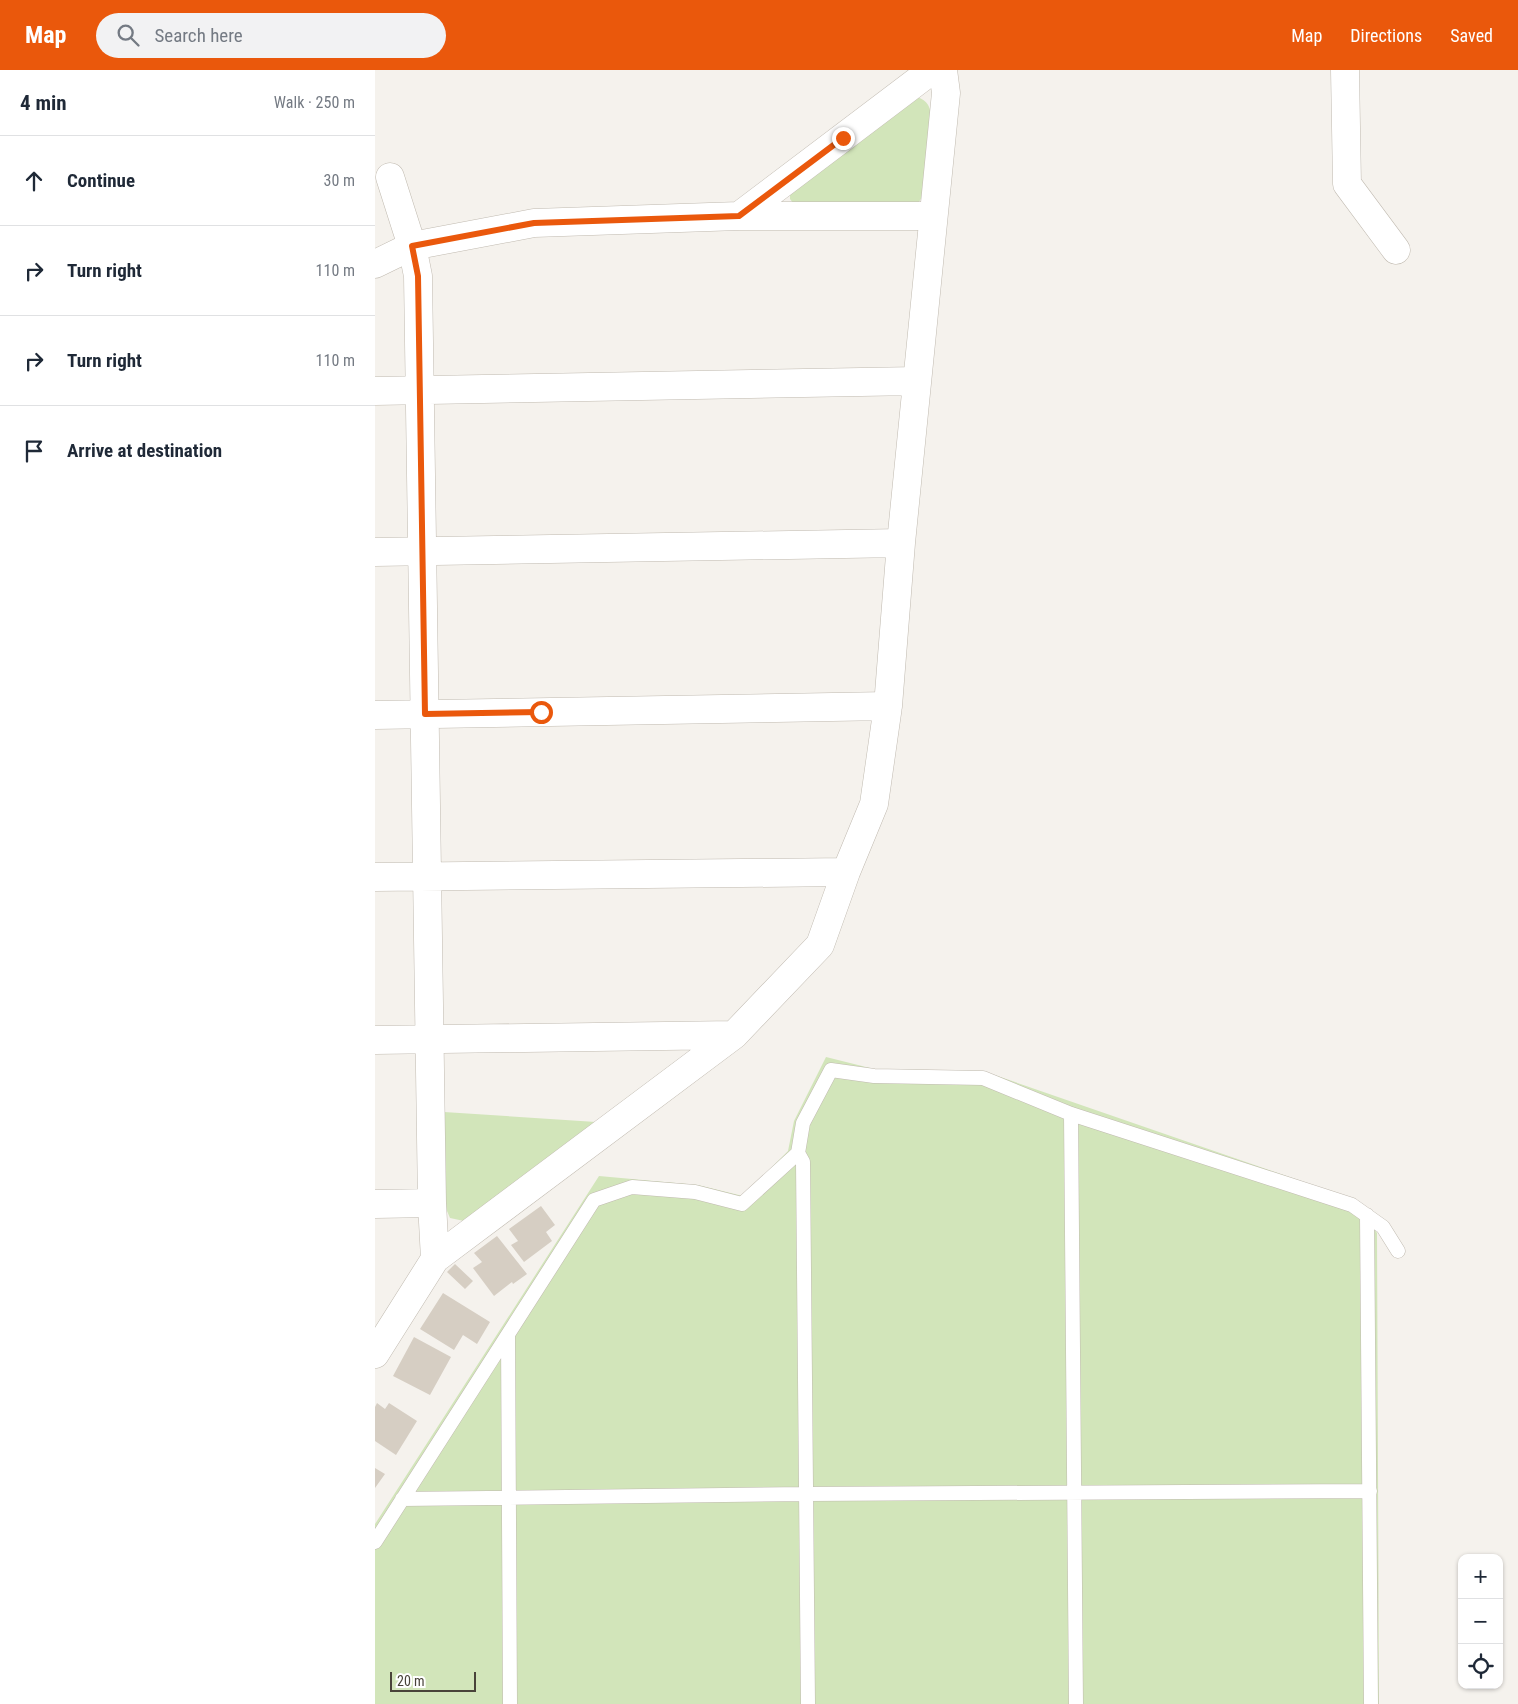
<!DOCTYPE html>
<meta charset="utf-8">
<style>
body{margin:0;font-family:"Roboto Condensed",sans-serif;background:#f2f2f3;color:#1f2937}
.controls{position:absolute;right:15px;bottom:15px;display:grid;overflow:hidden;border-radius:10px;box-shadow:0 1px 4px #0004}
.controls button{width:45px;height:45px;display:grid;place-items:center;padding:0;border:0;border-bottom:1px solid #e0e1e3;background:#fff;color:#1f2937;font:25px sans-serif}
.scale{position:absolute;left:15px;bottom:12px;width:86px;box-sizing:border-box;padding-left:5px;border:2px solid #49433a;border-top:0;font-size:14px;line-height:18px;white-space:nowrap;color:#49433a;-webkit-text-stroke:4px #fff;paint-order:stroke}
.stop{position:absolute;width:15px;height:15px;margin:-11px;border:4px solid #ea580c;border-radius:50%;background:#fff}
.stop.end{background:#ea580c;border-color:#fff;box-shadow:0 1px 5px #0008}
.list{margin:0;padding:0;list-style:none}
h2{display:flex;justify-content:space-between;align-items:center;height:65px;margin:0;padding:0 20px;font-size:21px}
h2 small{font-size:16px;font-weight:400;color:#747a83}
.list li{display:grid;grid-template-columns:32px 1fr auto;gap:15px;align-items:center;box-sizing:border-box;height:90px;padding:0 20px;border-top:1px solid #e0e1e3}
.list b{display:block;font-size:19px;white-space:nowrap}
.list em{font-size:16px;font-style:normal;color:#747a83}
.icon{flex:none;width:28px;height:28px;fill:none;stroke:currentColor;stroke-width:2;stroke-linecap:round;stroke-linejoin:round}
.map{position:relative;flex:none;width:1143px;height:1634px;overflow:hidden}
header{display:flex;align-items:center;gap:30px;box-sizing:border-box;height:70px;padding:0 25px;background:#ea580c;color:#fff}
header strong{font-size:24px}
nav{display:flex;gap:28px;margin-inline-start:auto;font-size:18px}
.search{width:350px;height:45px;background:#f2f2f3;display:flex;align-items:center;gap:12px;box-sizing:border-box;padding:0 18px;border-radius:28px;color:#747a83;font-size:19px}
main{display:flex}
aside{flex:1;background:#fff}
.map>svg:first-child{display:block}
.green{fill:#d2e5ba}
.building{fill:#d6cec3}
.lines{fill:none;stroke-linecap:round;stroke-linejoin:round}
.lane-casing{stroke:#c0bab0;stroke-width:15}
.street-casing{stroke:#c0bab0;stroke-width:29}
.lane{stroke:#fff;stroke-width:14}
.street{stroke:#fff;stroke-width:28}
.route{stroke:#ea580c;stroke-width:6}
</style>
<header>
<strong>Map</strong>
<div class="search"><svg class="icon" aria-label="search" viewBox="0 0 24 24"><circle cx="10" cy="10" r="6"/><path d="M15 15l6 6"/></svg>Search here</div>
<nav><a>Map</a><a>Directions</a><a>Saved</a></nav>
</header>
<main>
<aside>
<h2>4 min<small>Walk · 250 m</small></h2>
<ul class="list">
<li><svg class="icon" aria-label="ahead" viewBox="0 0 24 24"><path d="M12 20V5M6 11l6-6 6 6"/></svg><div><b>Continue</b></div><em>30 m</em></li>
<li><svg class="icon" aria-label="right" viewBox="0 0 24 24"><path d="M7 20v-9h11M14 6l5 5-5 5"/></svg><div><b>Turn right</b></div><em>110 m</em></li>
<li><svg class="icon" aria-label="right" viewBox="0 0 24 24"><path d="M7 20v-9h11M14 6l5 5-5 5"/></svg><div><b>Turn right</b></div><em>110 m</em></li>
<li><svg class="icon" aria-label="arrive" viewBox="0 0 24 24"><path d="M6 21V4h12l-3 4 3 4H6"/></svg><div><b>Arrive at destination</b></div></li>
</ul>
</aside>
<div class="map">
<svg width="1143" height="1634" viewBox="0 0 1143 1634">
<rect width="100%" height="100%" fill="#f5f2ed"/>
<path class="green" d="M542 27C553 31 555 36 556 47L548 125 544 132 532 135 418 133 415 129V124Z
M451 987 499 999 608 1001 978 1129 1002 1163 1004 1634H0V1454L224 1106 323 1115 368 1126 413 1081 419 1051Z
M69 1042 221 1052 89 1151 75 1148 69 1134Z"/>
<path class="building" d="M166 1136 180 1155 171 1162 177 1171 149 1192 136 1175 143 1171 134 1159Z
M122 1166 152 1204 138 1214 137 1212 119 1226 98 1198 107 1192 99 1183Z
M80 1194 98 1211 90 1219 72 1202Z
M68 1223 115 1252 102 1274 88 1265 79 1280 45 1259Z
M39 1267 76 1287 55 1325 18 1306Z
M2 1333 10 1339 14 1333 42 1351 21 1385 0 1371V1337Z
M0 1398 10 1404 0 1418Z"/>
<g class="lines">
<g class="lane-casing">
<path id="lane" d="M696 1044 701 1634
M423 1083 428 1092 433 1634
M992 1145 996 1634
M133 1265 135 1634
M27 1429 431 1424 995 1421
M0 1472 219 1130 257 1117 320 1122 367 1134 423 1083 428 1053 456 1000 499 1006 608 1008 696 1044 977 1135 1008 1157 1023 1181"/>
</g>
<g class="street-casing">
<path id="street" d="M970 0 972 114 1021 180
M15 107 37 176 43 206 57 1133
M364 146 557 0
M0 194 37 176 159 153 364 146H558
M0 321 542 311
M0 482 526 473
M0 645 513 636
M0 807 471 802
M0 970 359 965
M0 1134 57 1133 60 1189
M0 1284 60 1189 359 965 445 875 471 802 499 734 513 636 526 473 571 23 568 0"/>
</g>
<use href="#lane" class="lane"/>
<use href="#street" class="street"/>
</g>
<g class="lines">
<path class="route" d="M166 642 50 644 43 206 37 176 159 153 364 146 468 68"/>
</g>
</svg>
<div class="controls">
<button>+</button>
<button>−</button>
<button><svg class="icon" aria-label="locate" viewBox="0 0 24 24"><circle cx="12" cy="12" r="6"/><path d="M12 2v4M12 18v4M2 12h4M18 12h4"/></svg></button>
</div>
<div class="scale">20 m</div>
<div class="stop" style="left:166px;top:642px"></div>
<div class="stop end" style="left:468px;top:68px"></div>
</div>
</main>
